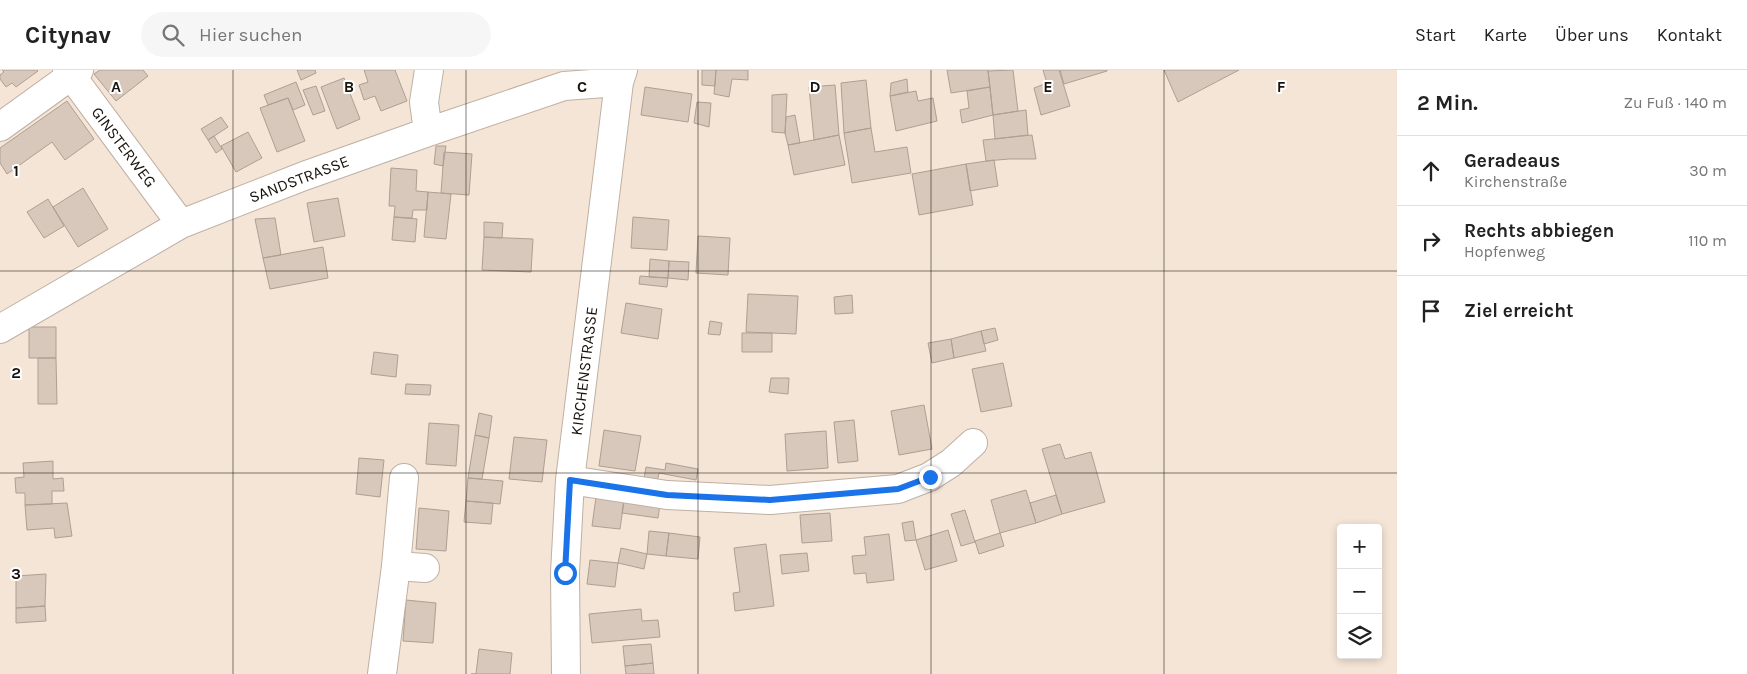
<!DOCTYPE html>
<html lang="de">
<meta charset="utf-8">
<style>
body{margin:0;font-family:Karla,sans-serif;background:#f6f6f6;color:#222}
.controls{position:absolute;right:15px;bottom:15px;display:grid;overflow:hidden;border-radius:5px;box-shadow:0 2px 8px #0003}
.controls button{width:45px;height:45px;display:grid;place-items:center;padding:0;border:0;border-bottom:1px solid #e0e0e0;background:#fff;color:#222;font:25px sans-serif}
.stop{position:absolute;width:15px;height:15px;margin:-11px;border:4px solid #1a73e8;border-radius:50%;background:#fff}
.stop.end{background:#1a73e8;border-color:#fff;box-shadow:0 1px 5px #0008}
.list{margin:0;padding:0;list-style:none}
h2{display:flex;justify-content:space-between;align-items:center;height:65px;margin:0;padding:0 20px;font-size:21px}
h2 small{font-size:16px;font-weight:400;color:#767676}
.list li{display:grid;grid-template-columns:32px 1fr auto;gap:15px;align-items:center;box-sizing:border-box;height:70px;padding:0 20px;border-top:1px solid #e0e0e0}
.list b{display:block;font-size:19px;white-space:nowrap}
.list p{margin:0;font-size:16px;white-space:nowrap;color:#767676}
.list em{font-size:16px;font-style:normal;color:#767676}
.icon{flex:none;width:28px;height:28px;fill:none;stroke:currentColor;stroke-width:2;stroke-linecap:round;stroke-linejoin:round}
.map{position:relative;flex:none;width:1397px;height:604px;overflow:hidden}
header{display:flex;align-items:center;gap:30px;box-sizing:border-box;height:70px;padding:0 25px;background:#fff;border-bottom:1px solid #e0e0e0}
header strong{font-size:24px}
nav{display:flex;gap:28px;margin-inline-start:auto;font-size:18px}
.search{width:350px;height:45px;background:#f6f6f6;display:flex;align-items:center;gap:12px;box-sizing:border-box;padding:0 18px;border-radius:28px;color:#767676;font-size:19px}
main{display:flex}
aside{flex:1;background:#fff}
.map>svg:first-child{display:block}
.building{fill:#d8c8bb;stroke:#ae9f93}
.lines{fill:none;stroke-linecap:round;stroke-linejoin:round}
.minor-casing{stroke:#bfb0a3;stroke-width:30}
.minor{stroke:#fff;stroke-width:28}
.route{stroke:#1a73e8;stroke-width:6}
.grid{fill:none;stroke:#18130e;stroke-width:1;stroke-opacity:0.55}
.labels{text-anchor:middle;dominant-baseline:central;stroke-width:4;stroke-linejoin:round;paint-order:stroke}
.street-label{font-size:16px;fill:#18130e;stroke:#fff}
.grid-label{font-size:16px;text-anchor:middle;font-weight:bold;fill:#18130e;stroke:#fff;stroke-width:4;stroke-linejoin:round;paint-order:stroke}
</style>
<header>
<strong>Citynav</strong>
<div class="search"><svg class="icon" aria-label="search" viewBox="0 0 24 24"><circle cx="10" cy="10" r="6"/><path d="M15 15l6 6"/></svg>Hier suchen</div>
<nav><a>Start</a><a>Karte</a><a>Über uns</a><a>Kontakt</a></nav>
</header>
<main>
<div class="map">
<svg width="1397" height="604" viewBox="0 0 1397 604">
<rect width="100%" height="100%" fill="#f5e5d7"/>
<path class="building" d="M2 0H37L38 1 16 17 12 13 6 17 0 9V5L4 2Z
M100 0H143L148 6 116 31 94 4Z
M297 0H315L316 3 301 10Z
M364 0H395L407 31 381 41 375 26 364 30 359 15 368 12Z
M702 0H716L715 16 702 15Z
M716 0H748V10L732 9 729 27 714 24Z
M947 0H988L990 17 951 23Z
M1013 0 1018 41 993 45 988 1Z
M1043 0H1059L1070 36 1041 45 1034 18 1047 13Z
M1060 0H1107V1L1064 14Z
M1164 0H1239L1178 32Z
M344 8 360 49 337 59 321 17Z
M907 9 908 22 890 26 891 13Z
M866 10 871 58 844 63 841 13Z
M296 12 305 35 293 40 288 28 268 35 264 25Z
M835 15 839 65 814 70 809 17Z
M316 16 325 41 313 45 303 20Z
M645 17 692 24 688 52 641 45Z
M990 17 993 45 962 53 960 40 969 38 967 21Z
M916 21 918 31 933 28 937 51 896 61 890 26Z
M787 24 785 63 772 62V25Z
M288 28 305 71 277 82 260 38Z
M67 31 94 69 65 90 52 72 7 104 0 93V78Z
M697 32 711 33 709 57 694 53Z
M1026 40 1028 65 995 69 993 45Z
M795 45 800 73 788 75 785 63 786 47Z
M221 47 228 57 208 70 201 59Z
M871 58 875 82 907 77 911 103 852 113 844 63Z
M248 62 262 88 236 102 221 76Z
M839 65 845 95 794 105 788 75Z
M1032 65 1036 89H1009L986 91 983 70Z
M214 66 222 79 216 83 208 70Z
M436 76H446L443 96 434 94Z
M444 82 472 84 469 125 441 123Z
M994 90 998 116 970 121 966 94Z
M966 94 973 135 919 145 912 104Z
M391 98 417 100 416 121 428 122 427 140H413L412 148 394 147 395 136H389Z
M83 118 108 159 78 177 53 137Z
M428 122 451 124 446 169 424 167Z
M338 128 345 166 314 172 307 133Z
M48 129 64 156 44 168 27 142Z
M394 147 417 149 415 172 392 170Z
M633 147 669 150 667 180 631 178Z
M275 148 281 185 263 188 255 149Z
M484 152 503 153 502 168 484 167Z
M698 166 730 168 728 205 696 203Z
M484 167 533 169 531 202 482 200Z
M323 177 328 208 270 219 263 188Z
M650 189 669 191 668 208 649 207Z
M669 191 689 192 688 210 668 208Z
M640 206 668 208 667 217 639 214Z
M748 224 798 226 796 264 746 262Z
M852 225 853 243 835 244 834 227Z
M626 233 662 239 658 269 621 263Z
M710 251 722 253 720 265 708 264Z
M29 257H56V288H29Z
M995 258 998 270 984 274 981 261Z
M981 261 986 281 954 288 951 269Z
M742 263H772V282H742Z
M951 269 954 288 932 293 928 273Z
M374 282 398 285 396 307 371 304Z
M38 288H56L57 334H38Z
M1003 293 1012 336 981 342 972 299Z
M771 308H789L788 324 769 322Z
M406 314 431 315 430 325 405 324Z
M924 335 932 379 899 385 891 341Z
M479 343 492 346 489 368 475 365Z
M854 350 858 391 838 393 834 352Z
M429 353 459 355 456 396 426 394Z
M604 360 641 366 635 401 599 396Z
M826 361 828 398 787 401 785 364Z
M475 365 489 368 482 409 468 408Z
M514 367 547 370 542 412 509 409Z
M1060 374 1065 389 1091 382 1105 432 1062 444 1042 379Z
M359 388 384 390 380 427 356 424Z
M53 391V409L63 408 64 421H52V434L25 435V423H16L15 408 24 407 23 393Z
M666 393 698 399 696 410 659 403 657 412 644 409 646 397 665 400Z
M468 408 503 411 500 434 466 431Z
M1026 420 1036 453 1000 463 991 430Z
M625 423 661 428 658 448 622 443Z
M1056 425 1062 444 1036 453 1030 433Z
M596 427 624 431 620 459 592 456Z
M466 431 493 433 491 454 464 452Z
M67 433 72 466 55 468 54 458 27 460 25 435Z
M419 438 449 441 446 481 416 479Z
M965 440 975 472 961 476 951 444Z
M830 443 832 471 802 473 800 445Z
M913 451 916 470 905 471 902 453Z
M948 460 957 491 925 500 916 470Z
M649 461 669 463 666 486 647 484Z
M669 463 700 467 698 489 666 486Z
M1000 463 1004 476 979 484 975 471Z
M889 464 894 510 867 513 866 503 854 504 852 486 866 485 864 467Z
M766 474 774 536 735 541 733 523 740 522 734 478Z
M621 478 647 484 644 499 618 493Z
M807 483 809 501 782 504 780 485Z
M590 490 618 493 615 517 587 514Z
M46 504 45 536 16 538V506Z
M406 530 436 533 433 573 403 571Z
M45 536 46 551 16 553V538Z
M641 539 642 551 658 550 660 567 592 573 589 544Z
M651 574 653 593 625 596 623 576Z
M479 579 512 583 510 604H471H476Z
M653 593 654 604H626L625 596Z"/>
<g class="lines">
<g class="minor-casing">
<path id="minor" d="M67 0 181 154
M0 57 79 0
M428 62 424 32 429 0
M0 259 181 154 304 106 428 62 564 16 619 12
M570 410 667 425 770 430 898 419 929 407 951 393 973 373
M396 496 425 498
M382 604 396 496 404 408
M566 604 565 503 570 410 619 12 623 0"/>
</g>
<use href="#minor" class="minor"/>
</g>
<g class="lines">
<path class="route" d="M565 503 570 410 667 425 770 430 898 419 930 407"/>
</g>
<path class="grid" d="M233 0V604M466 0V604M698 0V604M931 0V604M1164 0V604M0 201H1397M0 403H1397"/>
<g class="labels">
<g class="street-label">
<text transform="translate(124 77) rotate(53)">GINSTERWEG</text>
<text transform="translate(299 109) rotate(-21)">SANDSTRASSE</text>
<text transform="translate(584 301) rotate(-83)">KIRCHENSTRASSE</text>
</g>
</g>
<g class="grid-label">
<text x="116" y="22">A</text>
<text x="349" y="22">B</text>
<text x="582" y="22">C</text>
<text x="815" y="22">D</text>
<text x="1048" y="22">E</text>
<text x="1281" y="22">F</text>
<text x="16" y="106">1</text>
<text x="16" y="308">2</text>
<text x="16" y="509">3</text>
</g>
</svg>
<div class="controls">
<button>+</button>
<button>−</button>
<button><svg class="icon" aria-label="layers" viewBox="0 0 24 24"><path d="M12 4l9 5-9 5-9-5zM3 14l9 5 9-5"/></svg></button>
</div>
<div class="stop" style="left:565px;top:503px"></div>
<div class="stop end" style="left:930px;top:407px"></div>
</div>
<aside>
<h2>2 Min.<small>Zu Fuß · 140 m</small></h2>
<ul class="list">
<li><svg class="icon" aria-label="ahead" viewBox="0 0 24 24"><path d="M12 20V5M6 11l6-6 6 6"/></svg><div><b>Geradeaus</b><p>Kirchenstraße</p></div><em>30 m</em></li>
<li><svg class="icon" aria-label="right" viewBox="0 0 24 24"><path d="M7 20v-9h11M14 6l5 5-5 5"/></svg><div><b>Rechts abbiegen</b><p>Hopfenweg</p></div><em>110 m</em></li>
<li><svg class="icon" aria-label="arrive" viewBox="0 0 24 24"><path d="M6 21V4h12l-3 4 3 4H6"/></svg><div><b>Ziel erreicht</b></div></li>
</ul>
</aside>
</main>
